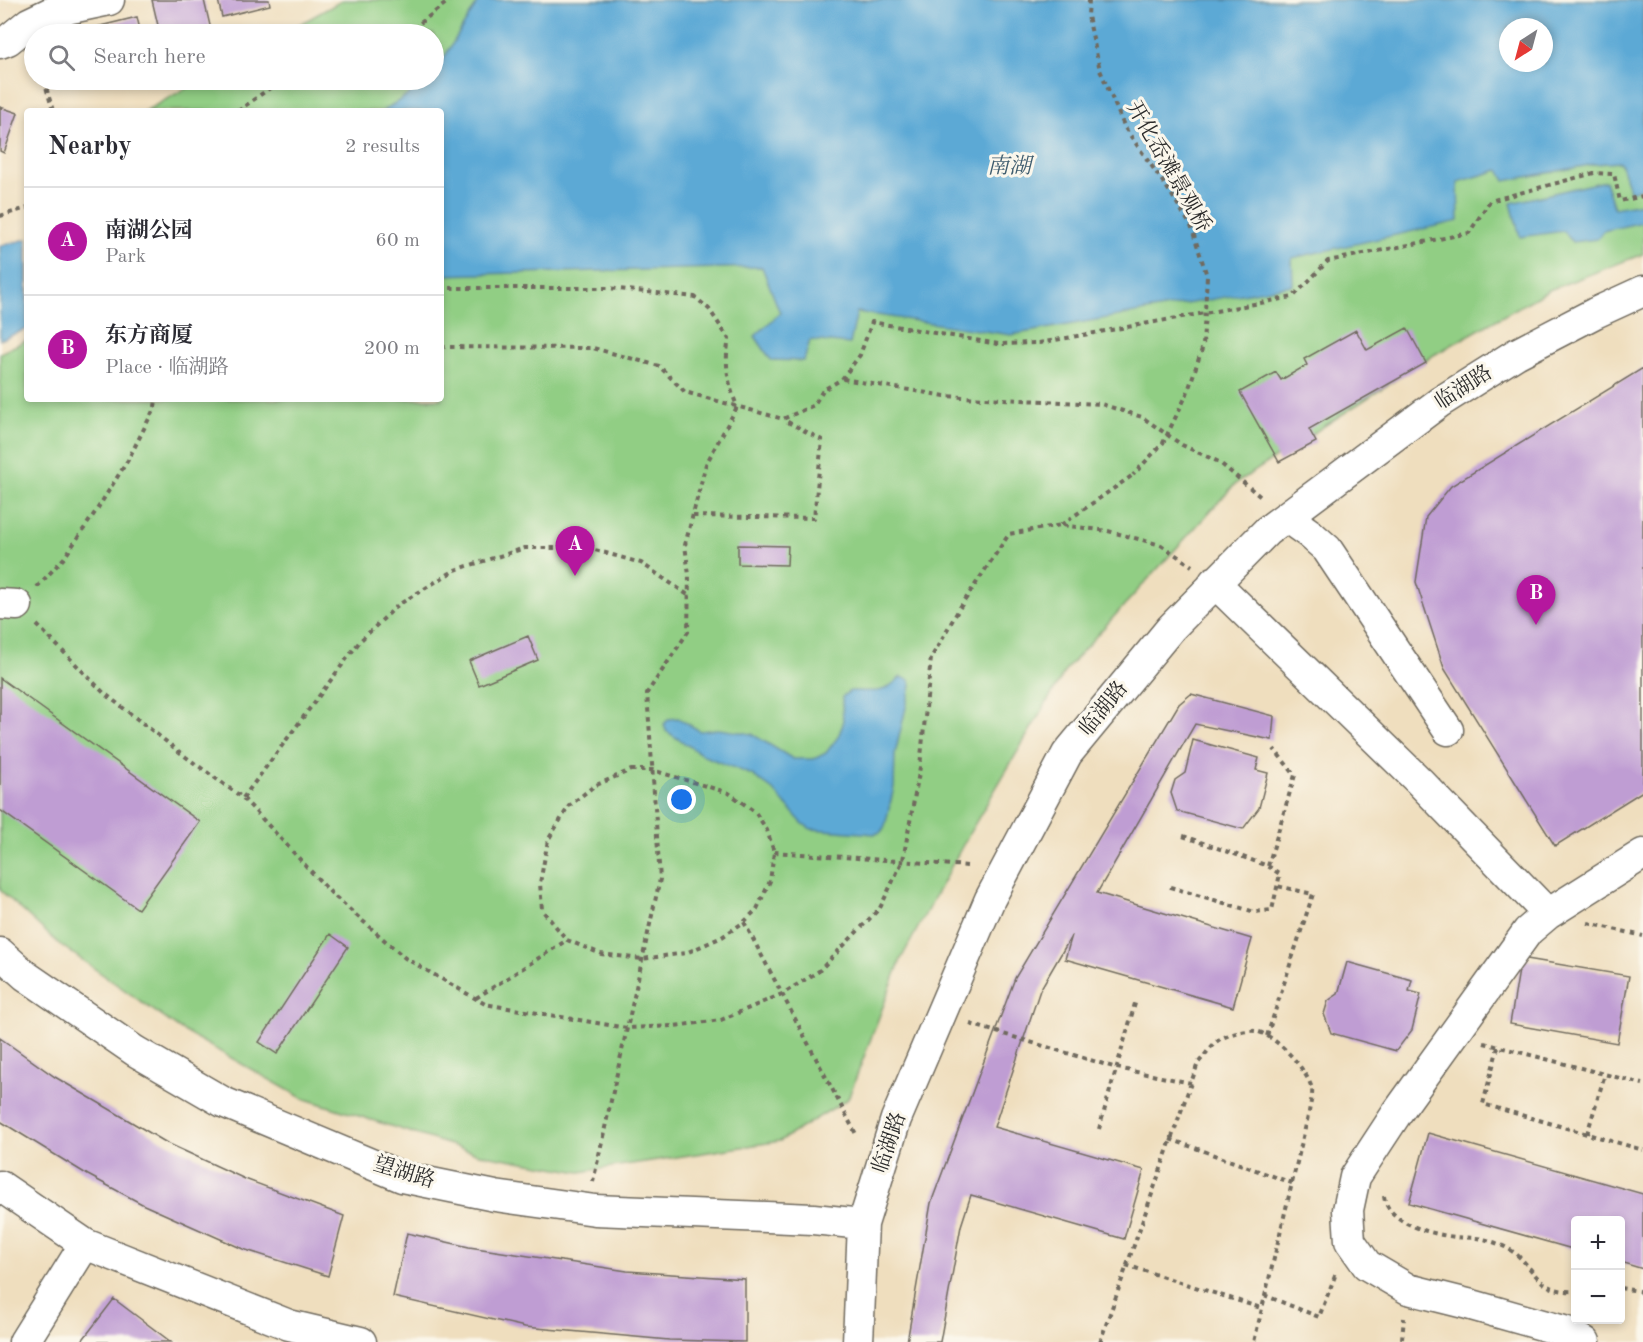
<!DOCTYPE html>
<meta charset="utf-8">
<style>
body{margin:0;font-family:"Old Standard TT","Noto Serif SC",serif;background:#f7f7f7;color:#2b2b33}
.controls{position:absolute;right:18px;bottom:18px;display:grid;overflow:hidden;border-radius:6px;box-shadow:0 3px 9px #0003}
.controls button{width:54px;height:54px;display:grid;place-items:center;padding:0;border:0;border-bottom:2px solid #e1e1e2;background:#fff;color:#2b2b33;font:30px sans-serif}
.compass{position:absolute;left:1499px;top:18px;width:54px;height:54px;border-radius:50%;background:#fff;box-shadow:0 3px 9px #0003;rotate:216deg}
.you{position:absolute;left:682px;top:800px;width:21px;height:21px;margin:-15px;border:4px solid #fff;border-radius:50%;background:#1a73e8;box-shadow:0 0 0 9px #1a73e833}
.badge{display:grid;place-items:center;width:39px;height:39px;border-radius:50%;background:#b5179e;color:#fff;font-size:20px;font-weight:700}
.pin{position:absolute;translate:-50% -50px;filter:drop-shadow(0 2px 3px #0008)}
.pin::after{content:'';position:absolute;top:32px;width:21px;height:18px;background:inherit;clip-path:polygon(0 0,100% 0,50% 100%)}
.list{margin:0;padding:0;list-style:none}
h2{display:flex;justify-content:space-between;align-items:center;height:78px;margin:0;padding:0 24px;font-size:26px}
h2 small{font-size:20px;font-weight:400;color:#7c7c81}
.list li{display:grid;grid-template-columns:39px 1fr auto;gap:18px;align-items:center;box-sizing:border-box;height:108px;padding:0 24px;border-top:2px solid #e1e1e2}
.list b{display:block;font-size:22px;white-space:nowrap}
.list p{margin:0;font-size:20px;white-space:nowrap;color:#7c7c81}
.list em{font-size:20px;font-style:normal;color:#7c7c81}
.icon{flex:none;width:33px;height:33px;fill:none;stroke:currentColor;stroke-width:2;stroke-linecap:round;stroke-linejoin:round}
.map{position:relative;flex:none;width:1643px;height:1342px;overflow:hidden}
.search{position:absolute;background:#fff;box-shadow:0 3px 9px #0003;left:24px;top:24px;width:420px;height:66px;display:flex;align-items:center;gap:15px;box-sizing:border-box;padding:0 21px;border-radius:33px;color:#7c7c81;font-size:22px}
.panel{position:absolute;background:#fff;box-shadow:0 3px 9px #0003;left:24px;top:108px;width:420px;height:294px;border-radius:6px}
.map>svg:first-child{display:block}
.green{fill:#91ce84;stroke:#5e7c58;stroke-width:1.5;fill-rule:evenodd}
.water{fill:#5ca9d5;stroke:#446a80;stroke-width:1.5;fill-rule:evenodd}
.building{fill:#bf9dd3}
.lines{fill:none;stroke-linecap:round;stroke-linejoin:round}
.minor-casing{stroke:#706a5e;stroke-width:33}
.path{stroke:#706a5e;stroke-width:4;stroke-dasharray:4.5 4.5;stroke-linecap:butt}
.minor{stroke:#fff;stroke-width:30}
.path-bridge{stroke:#706a5e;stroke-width:4;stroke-dasharray:4.5 4.5;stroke-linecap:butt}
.labels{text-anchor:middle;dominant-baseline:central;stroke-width:6;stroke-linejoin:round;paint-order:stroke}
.street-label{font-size:21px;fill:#2b2b2b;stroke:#fbf7ec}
.water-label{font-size:22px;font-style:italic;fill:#3f5d6f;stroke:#fbf7ec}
</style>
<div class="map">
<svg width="1643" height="1342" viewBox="0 0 1643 1342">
<rect width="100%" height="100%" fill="#fbf7ec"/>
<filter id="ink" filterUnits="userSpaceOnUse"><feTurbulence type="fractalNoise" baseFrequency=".0167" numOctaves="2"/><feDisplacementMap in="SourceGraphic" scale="12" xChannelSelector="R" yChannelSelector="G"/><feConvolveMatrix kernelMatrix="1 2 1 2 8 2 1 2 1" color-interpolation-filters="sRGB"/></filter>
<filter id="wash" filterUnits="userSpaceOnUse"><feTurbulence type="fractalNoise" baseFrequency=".008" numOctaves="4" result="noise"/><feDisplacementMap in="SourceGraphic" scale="24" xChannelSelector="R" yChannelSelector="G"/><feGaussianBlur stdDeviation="1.35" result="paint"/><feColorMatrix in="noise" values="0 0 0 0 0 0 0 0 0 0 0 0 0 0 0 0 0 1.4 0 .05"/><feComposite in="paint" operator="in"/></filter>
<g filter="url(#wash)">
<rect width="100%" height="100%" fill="#efdebe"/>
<path class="green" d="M343 0H1643V254L1549 290 1432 356 1235 484 1067 668 970 832 901 959 848 1099 780 1141 580 1172 479 1154 302 1098 180 1029 58 943 0 890V353L27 340V399H441V111H145L201 80H434V34H282ZM1508 27H1544V63H1508Z"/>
<path class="water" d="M479 0H1643V188L1630 192 1620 162 1595 164 1505 181 1499 170 1458 182 1459 221 1292 258 1293 285 1011 335 857 312 850 344 810 340 804 361 771 360 755 336 780 313 762 267 441 275V111H382L407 96 423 80H434V70L442 61ZM1508 27H1544V63H1508Z
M1605 181 1614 208 1643 203V222L1603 231 1597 239 1572 242 1564 231 1520 237 1511 203Z
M27 239V329L0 340V246Z
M901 677 910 680 911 686 895 754 894 787 885 826 881 832 875 834 811 829 802 823 773 790 752 775 704 756 666 731 664 724 669 719 678 718 700 731 719 729 752 734 793 759H814L826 753 838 737 843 724 842 697 850 691C877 690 879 697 901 677Z"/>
<g id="blocks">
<path class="building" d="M152 0H204L212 34H160Z
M218 0H269L270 5 222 17Z
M137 17 141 34H90L88 29Z
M79 20 83 34H56L54 26Z
M0 107 18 113 4 153 0 151Z
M1407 328 1426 363 1309 429 1316 442 1279 462 1240 392 1276 372 1281 380 1307 365 1304 359 1356 330 1367 350Z
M1643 368V791L1555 846 1444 668 1416 582 1426 517 1451 486Z
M738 545 788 546 787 565 738 564Z
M528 636 538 660 479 685 469 661Z
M0 678 200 822 138 909 0 810Z
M1191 694 1274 716 1272 740 1195 724 1097 893 1252 939 1233 1007 1065 959 1072 935 1040 990 994 1127 1144 1170 1124 1239 971 1195 961 1226 940 1342H907L931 1203 1015 978 1179 704Z
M1193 740 1259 758 1256 770 1268 773 1259 808 1243 829 1177 811 1171 793 1175 780 1185 773Z
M330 934 348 947 277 1054 259 1042Z
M1521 958 1629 976 1617 1043 1510 1024Z
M1347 962 1412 980 1409 991 1421 994 1412 1030 1396 1051 1331 1033 1324 1014 1328 1001 1338 994Z
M0 1038 55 1077 167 1143 245 1179 344 1216 328 1276 243 1249 144 1205 88 1175 0 1121Z
M1428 1133 1643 1194V1269L1620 1262V1220H1576V1250L1409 1203Z
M407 1233 469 1247 627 1271 745 1279V1342L669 1340 525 1327 393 1297Z
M114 1299 171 1342H81Z"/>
</g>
</g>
<g filter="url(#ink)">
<use href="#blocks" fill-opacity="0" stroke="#706a5e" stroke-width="1.5"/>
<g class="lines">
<g class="minor-casing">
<path id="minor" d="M0 43 8 40 29 23 52 12 109 0
M1286 517 1310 534 1327 549 1448 730
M1214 582 1419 781 1548 914
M0 604 17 605
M0 953 26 976 135 1051 223 1102 402 1177 495 1196 595 1210 813 1219 863 1224
M0 1186 85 1244 289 1325 361 1342
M24 1342 85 1244
M858 1342 863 1224 896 1119 990 899 1067 754 1171 628 1267 531 1440 402 1516 354 1595 313 1643 291
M1585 1342 1567 1332 1468 1304 1408 1289 1367 1265 1350 1241 1348 1210 1355 1177 1397 1113 1528 931 1548 914 1643 854"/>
</g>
<path class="path" d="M406 34 450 0
M44 80 53 111
M238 111 281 80
M0 216 27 208
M441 288H608L695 297 709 309 729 339C724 363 728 384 737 406
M441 347 593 348 659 366 685 392 783 419 814 405 823 390 842 379 860 355 872 322 998 344 1039 343 1293 297 1328 261 1469 233 1490 201 1594 173 1614 174 1620 201 1643 196
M843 379 945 396 1101 404 1142 417 1182 445 1219 462 1262 498
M693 516 814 518 822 440 784 420
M1061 525 1133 475
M37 587 64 558 96 511 128 460 155 407 156 399
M37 625 104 693 186 757 243 798 332 894 405 958 485 1004 627 1028 674 1026 721 1020 782 994 819 971 880 908 903 860 920 767 931 658 959 609 1009 534 1061 525 1108 531 1161 545 1192 566
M631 770H652L729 793 755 812 767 830 774 852 770 881 757 909 744 922 722 937 686 953 642 959 601 954 567 940 542 910 540 883 548 840 569 806 594 786Z
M243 798 360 641 398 605 455 570 525 548H588L641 563 688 595
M1183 836 1268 866 1295 775 1274 749
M774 852 968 866
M1170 887 1255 912 1272 910 1280 874 1268 866
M744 922 857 1136
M1588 923 1643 936
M476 998 567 940
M970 1024 1117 1068 1191 1083
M1267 1036 1313 894 1277 886
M1484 1043 1643 1084
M1498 1047 1483 1104 1643 1150
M1099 1129 1136 1000
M1587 1134 1605 1074
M1170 1139 1292 1183
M593 1182 660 879 647 693 688 632 689 575 685 545 706 464 737 407
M1384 1196C1387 1223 1431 1234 1455 1237 1465 1238 1477 1237 1487 1240 1497 1243 1507 1247 1516 1254 1538 1273 1539 1293 1576 1291
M1126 1265 1261 1308
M1620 1288 1639 1291 1643 1295
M1264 1295 1319 1317 1335 1276 1338 1278
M1402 1339 1404 1318
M1100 1342 1198 1063C1204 1057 1209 1048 1216 1042 1224 1035 1245 1030 1255 1031 1275 1034 1307 1069 1312 1089 1313 1095 1310 1105 1309 1112L1254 1342"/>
<use href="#minor" class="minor"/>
<path class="path-bridge" d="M1089 0 1088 16 1100 70 1125 128 1170 192 1191 226 1207 276 1203 346 1187 394 1163 443 1133 475"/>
</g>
</g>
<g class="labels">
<g class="street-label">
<text transform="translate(1168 167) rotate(60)">开化岙滩景观桥</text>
<text transform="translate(1464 388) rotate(-33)">临湖路</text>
<text transform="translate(1104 709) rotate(-51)">临湖路</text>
<text transform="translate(890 1143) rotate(-71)">临湖路</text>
<text transform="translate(404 1173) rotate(17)">望湖路</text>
</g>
<g class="water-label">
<text x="1009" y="167">南湖</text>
</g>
</g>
</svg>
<div class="controls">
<button>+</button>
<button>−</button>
</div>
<svg class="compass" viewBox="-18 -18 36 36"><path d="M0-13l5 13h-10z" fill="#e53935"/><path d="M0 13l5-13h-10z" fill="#7c7c81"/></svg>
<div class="you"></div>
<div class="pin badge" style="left:575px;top:576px">A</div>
<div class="pin badge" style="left:1536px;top:625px">B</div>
<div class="search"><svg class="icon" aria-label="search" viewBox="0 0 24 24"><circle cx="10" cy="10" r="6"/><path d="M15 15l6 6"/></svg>Search here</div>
<section class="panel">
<h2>Nearby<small>2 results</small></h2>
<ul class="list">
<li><span class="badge">A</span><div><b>南湖公园</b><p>Park</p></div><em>60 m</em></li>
<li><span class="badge">B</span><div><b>东方商厦</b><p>Place · 临湖路</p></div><em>200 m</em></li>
</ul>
</section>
</div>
